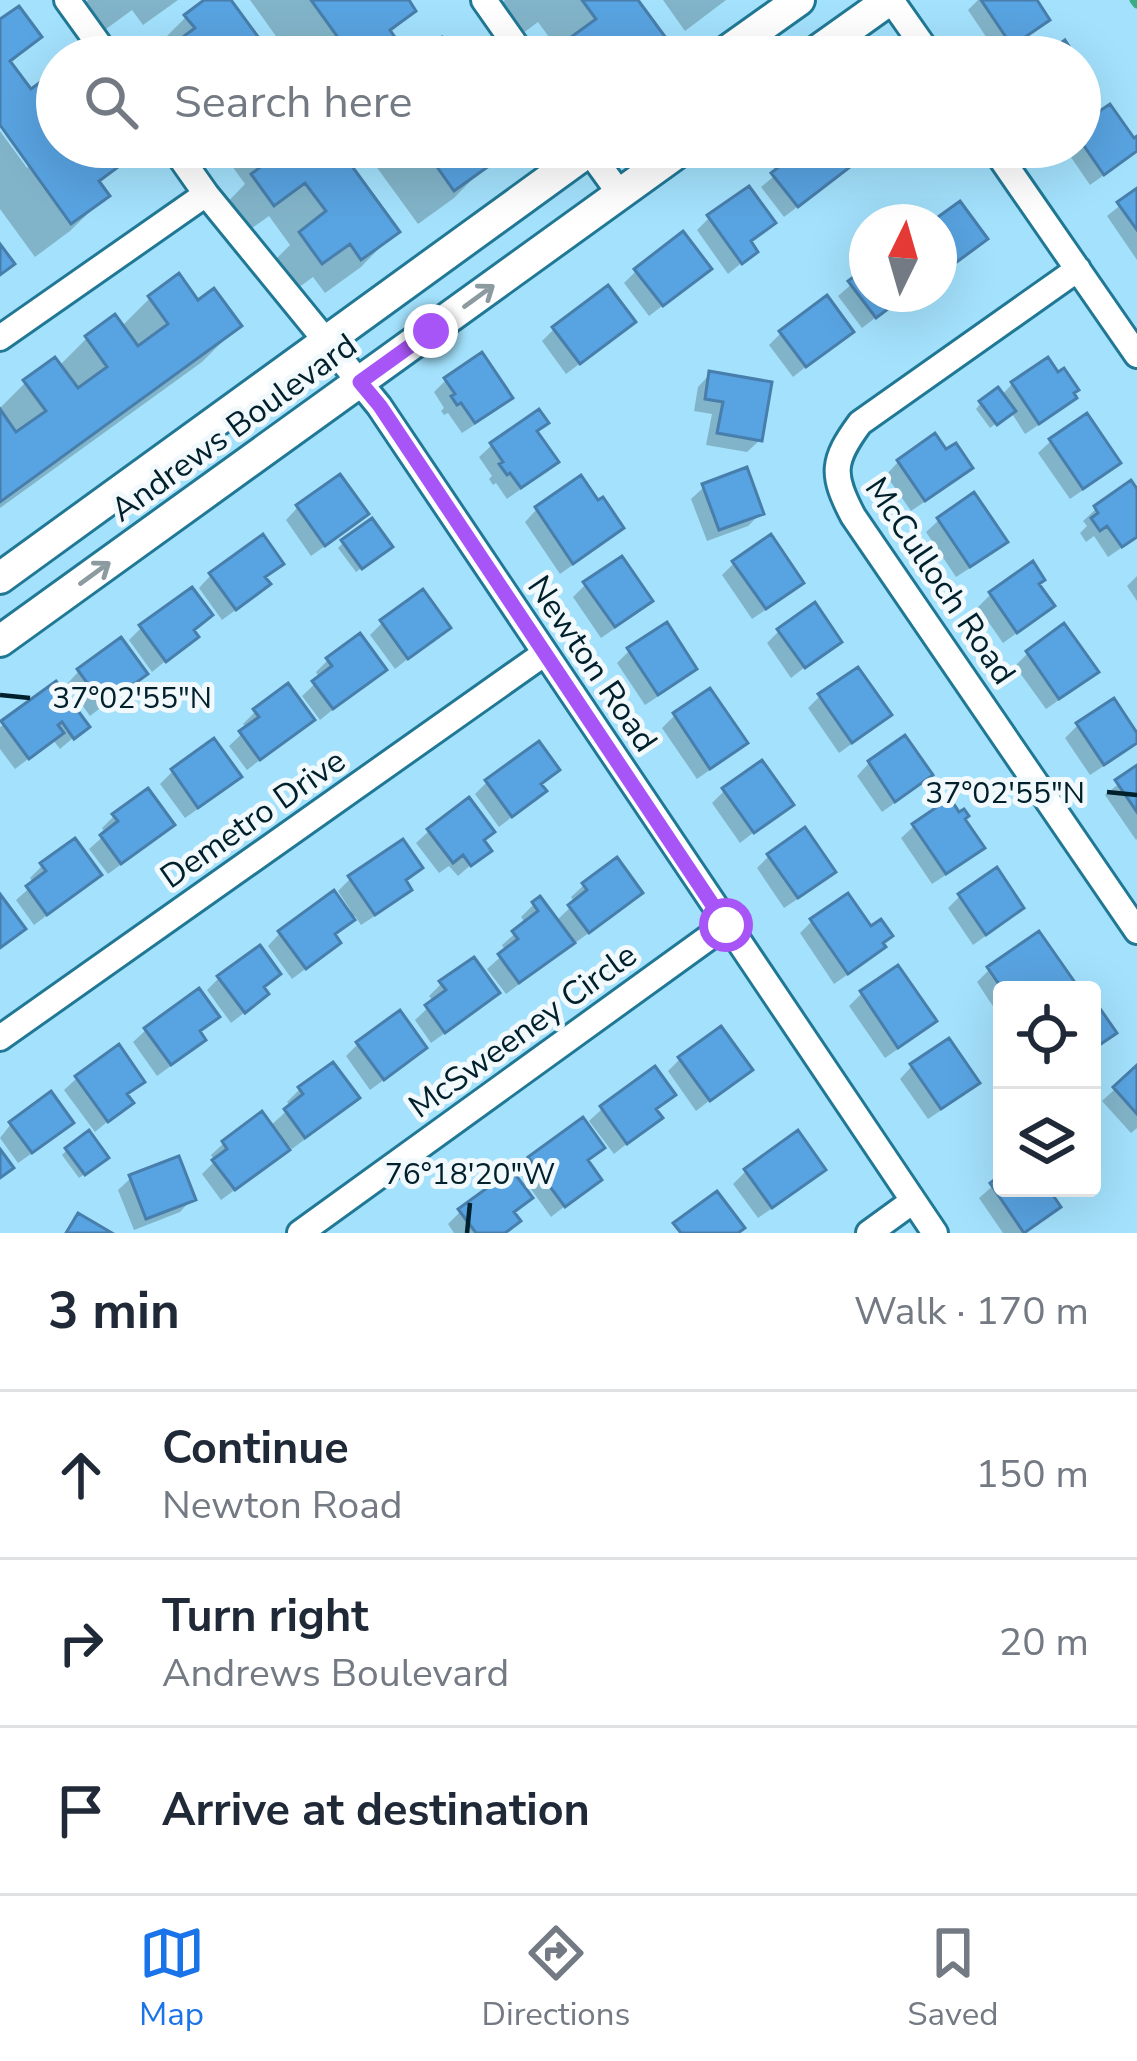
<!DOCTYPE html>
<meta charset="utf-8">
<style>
body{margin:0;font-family:"Nunito Sans",sans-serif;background:#f6f6f7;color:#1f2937}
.controls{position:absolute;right:36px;bottom:36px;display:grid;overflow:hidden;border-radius:12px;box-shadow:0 12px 48px #0002}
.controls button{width:108px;height:108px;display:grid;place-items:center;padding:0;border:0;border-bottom:3px solid #e0e1e3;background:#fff;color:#1f2937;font:60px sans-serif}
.compass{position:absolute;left:849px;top:204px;width:108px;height:108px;border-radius:50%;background:#fff;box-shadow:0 12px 48px #0002;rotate:5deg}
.stop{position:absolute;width:36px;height:36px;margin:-27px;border:9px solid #a855f7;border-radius:50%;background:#fff}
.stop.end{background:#a855f7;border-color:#fff;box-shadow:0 3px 12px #0008}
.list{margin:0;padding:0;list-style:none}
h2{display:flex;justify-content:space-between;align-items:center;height:156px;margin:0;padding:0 48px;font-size:51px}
h2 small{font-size:39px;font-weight:400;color:#747a83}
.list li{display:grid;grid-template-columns:78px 1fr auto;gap:36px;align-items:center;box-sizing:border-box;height:168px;padding:0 48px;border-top:3px solid #e0e1e3}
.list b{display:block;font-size:45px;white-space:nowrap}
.list p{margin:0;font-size:39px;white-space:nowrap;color:#747a83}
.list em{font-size:39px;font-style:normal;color:#747a83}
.icon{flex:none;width:66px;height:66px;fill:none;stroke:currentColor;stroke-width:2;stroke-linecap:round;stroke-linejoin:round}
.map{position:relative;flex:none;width:1137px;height:1233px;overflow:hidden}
.search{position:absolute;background:#fff;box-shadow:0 12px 48px #0002;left:36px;right:36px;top:36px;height:132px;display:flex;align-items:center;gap:30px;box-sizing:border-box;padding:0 42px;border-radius:66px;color:#747a83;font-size:45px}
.sheet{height:660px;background:#fff}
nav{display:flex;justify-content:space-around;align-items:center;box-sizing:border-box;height:168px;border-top:3px solid #e0e1e3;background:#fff;font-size:33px;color:#747a83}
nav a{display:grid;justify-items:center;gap:6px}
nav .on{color:#1a73e8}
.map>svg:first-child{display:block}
.shadow{fill:#0003}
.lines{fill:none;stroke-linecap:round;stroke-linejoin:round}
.stream{stroke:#3cac84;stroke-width:9}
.building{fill:#58a3e1;stroke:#487eab;stroke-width:3}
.minor-casing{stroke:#217895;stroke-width:30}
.tertiary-casing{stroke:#217895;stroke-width:36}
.minor{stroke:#fff;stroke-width:24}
.tertiary{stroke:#fff;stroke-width:30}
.oneway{stroke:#8c9ba0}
.route{stroke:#a855f7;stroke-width:15}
.ticks{fill:none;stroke:#00202c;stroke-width:4.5}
.labels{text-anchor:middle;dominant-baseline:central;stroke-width:10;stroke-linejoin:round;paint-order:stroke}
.street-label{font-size:33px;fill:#00202c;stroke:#f2f9fc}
.ticks-label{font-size:30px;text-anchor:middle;fill:#00202c;stroke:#f2f9fc;stroke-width:10;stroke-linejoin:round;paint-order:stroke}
</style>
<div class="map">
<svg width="1137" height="1233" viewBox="0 0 1137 1233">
<rect width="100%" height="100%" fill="#a3e1fc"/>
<path class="shadow" d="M88 0H178L143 25 132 10 106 29 86 2Z
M210 0H227L269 57H155L151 52 186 17Z
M250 0H405L412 11 389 34 413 57H291Z
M505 0H634L662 38 642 57H555L560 52 538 22 511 42 490 15Z
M663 0H726L685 31Z
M978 0H1033L1046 20 1034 32 999 56 968 10Z
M0 23 38 37 9 65 30 94 57 74V122L53 126 57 131V147H69L74 154 84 147H110L121 162 98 185 106 196 70 231 35 257 0 209V131L27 168 32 164 0 120Z
M1080 128 1134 142 1137 140V151L1090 185 1064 147H1080Z
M177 147H335L396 231 361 267 325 293 313 277 286 297 266 269 290 245 269 216 237 239 218 212 245 184 224 155 194 177Z
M362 147H485L481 151 489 162 454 198 418 224Z
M809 147H831L834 179 784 217 761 187Z
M840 147H873L851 162Z
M1137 192V260L1107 216Z
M709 218 772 223 749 243 755 252 728 274 697 230Z
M636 271 695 281 649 316 624 283Z
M867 271V294H906L862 328 838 296Z
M150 298 198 304 238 326 202 362 0 508V408L25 383 58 367 87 338 121 327Z
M554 329 619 334 566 374 542 341Z
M850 332 793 377 769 345 781 333Z
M1047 361 1073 397 1061 410 1025 434 1011 412 990 428 976 409 981 403 1001 396 1012 384Z
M710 374 760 440 747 452 706 445 712 414 694 411 698 387Z
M446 380 509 397 497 410 462 433 448 413 444 415 441 411 444 408 434 392Z
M535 433 555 462 542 474 507 499 496 483 493 485 489 479 492 476 479 457 492 445Z
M935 437 945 453 969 467 957 480 911 511 886 475 898 462Z
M1051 441 1118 462 1105 475 1070 499 1038 453Z
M704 487 761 513 748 526 707 541 691 499Z
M1137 494V537L1108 557 1094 536 1086 542 1080 533 1087 526 1083 521 1096 509Z
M298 507 365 514 353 526 311 556 286 520Z
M537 509 621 528 608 540 560 574 525 522Z
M939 520 1004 542 992 554 956 577 926 532Z
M343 543 384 552 356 572 338 548Z
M280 563 263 579 267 584 255 596 222 620 199 588 211 575Z
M734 563 800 582 788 595 752 619 722 575Z
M1032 565 1036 585 1051 606 1038 618 1003 643 978 607 991 594Z
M1137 576V601L1127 586Z
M585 585 649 601 637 613 601 638 573 597Z
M382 623 447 628 395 669 370 635Z
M141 628 191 632 195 637 152 672 129 640Z
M779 631 838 641 791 678 767 643Z
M629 651 693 669 681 681 645 705 617 663Z
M1028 653 1095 671 1082 684 1046 709 1015 666Z
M328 660 383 669 320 720 302 696 320 679 316 672Z
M79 671 144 674 90 716 67 684Z
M55 686 86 727 60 749 53 740 15 769 0 749V727Z
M820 696 888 715 875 727 839 753 808 708Z
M255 712 311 720 247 770 229 746 247 729 243 724Z
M675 715 744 743 731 755 697 779 662 728Z
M1078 725 1137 739V741L1125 752 1090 775 1065 738Z
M905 739 929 775 917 787 882 812 857 776 869 763Z
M1137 769V839L1136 840 1105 795Z
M556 770 539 786 530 803 499 827 475 794 487 782Z
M173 771 238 776 226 789 185 818 160 784Z
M724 791 790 804 740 843 712 803Z
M114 816 158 837 108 874 89 849 106 834 102 828Z
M962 819 981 848 969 860 932 884 901 838 914 826Z
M429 831 481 841 488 850 458 876 449 866 439 873 416 843Z
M769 856 832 872 820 884 784 908 757 868Z
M42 866 98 875 85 887 34 925 16 900 34 884 30 878Z
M419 868 404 883 408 889 396 902 361 925 355 916 332 936 324 955 292 979 268 946 280 933 351 911 338 891 350 879Z
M584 885 639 893 627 905 575 943 573 940 558 955 506 994 487 969 506 952 502 945 526 924 521 917 534 904 555 922 575 903 571 897Z
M960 896 1021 908 1008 920 973 945 948 908Z
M812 921 880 944 882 947 870 959 834 984 800 933Z
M989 970 1061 990H1002L1000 1017 977 982Z
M219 978 261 989 253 1006 231 1023 207 990Z
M441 984 496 993 484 1005 431 1043 415 1020 434 1002 429 996Z
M862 993 933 1021 921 1033 885 1058 849 1006Z
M216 1017 198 1033 203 1039 190 1052 157 1076 133 1042 146 1030Z
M358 1044 423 1048 411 1060 370 1090 346 1056Z
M680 1059 749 1070 696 1111 668 1071Z
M912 1066 976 1083 964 1095 928 1119 900 1079Z
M1137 1069V1128L1131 1133 1102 1101Z
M655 1070 672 1094 654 1111 659 1118 614 1154 589 1121 602 1109Z
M77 1078 141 1081 125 1096 130 1103 95 1132 64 1090Z
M300 1089 356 1098 344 1110 292 1149 289 1146 273 1162 221 1200 202 1174 215 1161 211 1155 224 1143 269 1127 291 1107 287 1102Z
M11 1124 58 1135 18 1163 0 1138Z
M797 1135 822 1169 810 1182 758 1218 733 1184 746 1171Z
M601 1148 586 1162 598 1180 551 1217 518 1171 530 1159Z
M67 1150 100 1163 79 1178 62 1155Z
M131 1178 192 1199 180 1212 134 1230 118 1190Z
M1002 1178V1188H1045L1057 1207 1025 1233H1003L979 1198Z
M529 1198 512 1214 505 1233H454L448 1224 460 1212Z"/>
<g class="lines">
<path class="stream" d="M1134 0 1137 4"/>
</g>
<path class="building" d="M204 0H231L273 57H175L168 48 195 28 184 15Z
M311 0H409L416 11 390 30 399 43 405 40 416 56 442 37 456 57H352Z
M582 0H638L666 38 639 57H621L616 49 605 57H579L567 40 596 19Z
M981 0H1037L1050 20 1012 46Z
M19 6 42 37 10 61 31 89 57 70V119L54 121 57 126V147H72L75 150 79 147H114L125 162 99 181 110 196 71 224 0 125V19Z
M1065 40 1076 57H1041Z
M1080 62 1093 81 1080 90Z
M1110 104 1134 138 1137 136V151L1104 175 1080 140V124Z
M279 147H338L400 232 361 260 350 244 322 264 299 232 326 211 305 183 274 206 251 174 282 151Z
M423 147H483L493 163 454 191Z
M804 147H835L850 167 798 207 771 173Z
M749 186 776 223 751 241 758 252 742 264 707 215Z
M1137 188V230L1117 202Z
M960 201 988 239 939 275V222H931Z
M683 231 712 269 663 306 634 269Z
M0 244 15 264 0 275Z
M867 267V294H908L876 318 848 281Z
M179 273 198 300 214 288 242 326 0 502V409L16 432 46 411 23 380 55 357 78 388 107 367 85 336 115 314 138 346 168 324 148 296Z
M608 285 636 322 580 364 552 327Z
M827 295 854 332 806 367 779 331Z
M482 352 513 398 475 423 461 403 457 405 451 396 455 394 444 378Z
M1048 357 1058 372 1064 368 1079 390 1074 393 1077 398 1039 424 1011 382Z
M709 371 772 382 762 441 717 433 723 402 705 399Z
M998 387 1016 411 997 425 979 401Z
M539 409 549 423 537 431 559 462 521 488 510 473 507 475 499 464 503 462 490 443Z
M1087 413 1121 463 1083 489 1049 439Z
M935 433 946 449 956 443 973 468 925 501 897 460Z
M747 467 764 514 719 530 702 484Z
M340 474 369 514 325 546 296 505Z
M581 475 598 500 603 497 624 528 573 564 535 507Z
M1131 480 1137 489V537L1122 547 1107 526 1100 531 1091 518 1098 513 1094 506Z
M974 492 1008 542 970 567 937 518Z
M372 518 393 547 362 569 341 540Z
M263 534 284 564 265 577 271 584 236 610 209 573Z
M771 534 804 583 766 609 732 561Z
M622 556 653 601 615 627 583 582Z
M1033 561 1045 580 1039 584 1055 606 1017 633 989 592Z
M192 587 213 615 194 630 199 637 166 662 139 625Z
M423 589 451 628 408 659 380 620Z
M815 602 842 642 805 668 777 629Z
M667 622 697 669 658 695 627 648Z
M1064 623 1099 672 1059 699 1026 651Z
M360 633 387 670 333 709 312 681 332 666 326 658Z
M121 637 148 674 104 706 77 669Z
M858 667 892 715 852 743 818 694Z
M56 681 90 727 74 739 62 722 58 725 64 733 29 759 1 721Z
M288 683 315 720 260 760 239 731 259 717 253 709Z
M710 688 748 743 710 769 673 713Z
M1114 698 1137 733V743L1104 765 1076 723Z
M905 735 933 775 895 802 868 761Z
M214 738 242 777 198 808 171 769Z
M539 741 560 770 541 784 547 791 512 817 485 780Z
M762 760 794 805 754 833 722 788Z
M1137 765V812L1115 780Z
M148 788 175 825 121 864 100 835 118 821 112 814Z
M469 797 495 832 484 840 492 851 471 866 463 855 453 863 427 829Z
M950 798 959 812 964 809 969 816 965 819 985 848 946 874 912 824Z
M805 827 836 872 798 898 767 854Z
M75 838 102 875 47 915 26 886 46 871 40 863Z
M403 839 423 868 406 880 412 890 375 915 348 876Z
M617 857 643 893 589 933 568 905 587 890 582 883Z
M997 867 1024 908 986 935 958 894Z
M334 890 355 920 335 934 341 943 306 969 278 931Z
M848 893 871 926 881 919 893 936 883 943 886 947 848 974 810 919Z
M0 894 26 929 0 948Z
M540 896 575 943 519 983 498 954 518 939 512 931 538 911 532 902Z
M1039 931 1074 981 1061 990H1003L987 967Z
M260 945 281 974 264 987 269 994 245 1013 217 976Z
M474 957 500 993 445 1033 425 1005 446 990 439 981Z
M898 965 937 1021 898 1048 860 991Z
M199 988 220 1017 200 1031 206 1040 171 1065 144 1028Z
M1092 997 1117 1033 1092 1050Z
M400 1010 427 1048 384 1080 356 1042Z
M721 1026 753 1070 710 1101 678 1057Z
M949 1038 980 1083 941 1109 910 1064Z
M119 1044 145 1082 127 1094 134 1103 108 1122 75 1076Z
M333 1062 360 1098 305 1138 284 1109 303 1094 298 1087Z
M1137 1065V1114L1113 1087Z
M655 1066 676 1095 656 1109 663 1118 627 1144 600 1106Z
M51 1091 74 1123 32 1153 9 1122Z
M262 1111 290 1150 235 1190 212 1160 227 1149 222 1141Z
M583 1117 605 1148 588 1160 602 1180 565 1207 528 1157Z
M89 1130 109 1158 85 1175 65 1148Z
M798 1130 826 1170 772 1208 744 1169Z
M0 1149 14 1168 0 1178Z
M179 1156 196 1200 146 1219 129 1175Z
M512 1170 533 1198 514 1212 521 1221 505 1233H476L458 1209Z
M1002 1174V1188H1048L1061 1207 1024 1233 990 1183Z
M717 1191 745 1228 738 1233H681L673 1223Z
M78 1213 112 1233H66Z"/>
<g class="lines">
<g class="minor-casing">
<path id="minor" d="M67 0 108 57
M484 0 524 57
M891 0 931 57
M173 147 206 194 379 406 935 1233
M586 147 620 194
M993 147 1137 355
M1078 269 860 423C832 461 831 474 853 516L1137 931
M0 338 206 194
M0 1038 545 653
M300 1233 726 925
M869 1233 913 1201"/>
</g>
<g class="tertiary-casing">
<path id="tertiary" d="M719 57 799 0
M809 57 889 0
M0 578 594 147
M0 641 685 147"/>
</g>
<use href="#minor" class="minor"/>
<use href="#tertiary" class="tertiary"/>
</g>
<defs><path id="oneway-shaft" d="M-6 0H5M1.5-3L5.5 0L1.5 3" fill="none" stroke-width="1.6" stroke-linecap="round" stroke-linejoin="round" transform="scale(3)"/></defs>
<g class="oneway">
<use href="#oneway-shaft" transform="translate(479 296) rotate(-36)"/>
<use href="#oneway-shaft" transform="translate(95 573) rotate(-36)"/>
</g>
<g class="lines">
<path class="route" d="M431 331 360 382 380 406 726 925"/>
</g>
<path class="ticks" d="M0 695 30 698M1107 792 1137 795M467 1233 470 1203"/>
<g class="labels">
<g class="street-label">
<text transform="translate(234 428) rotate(-36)">Andrews Boulevard</text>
<text transform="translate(940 581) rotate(56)">McCulloch Road</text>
<text transform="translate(592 664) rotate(56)">Newton Road</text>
<text transform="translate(253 819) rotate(-35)">Demetro Drive</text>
<text transform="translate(523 1031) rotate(-36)">McSweeney Circle</text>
</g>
</g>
<g class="ticks-label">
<text x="132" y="708">37°02'55"N</text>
<text x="1005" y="803">37°02'55"N</text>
<text x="470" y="1184">76°18'20"W</text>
</g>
</svg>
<div class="controls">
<button><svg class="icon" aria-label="locate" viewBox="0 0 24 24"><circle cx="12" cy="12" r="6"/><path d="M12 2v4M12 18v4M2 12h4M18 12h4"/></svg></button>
<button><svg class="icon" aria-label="layers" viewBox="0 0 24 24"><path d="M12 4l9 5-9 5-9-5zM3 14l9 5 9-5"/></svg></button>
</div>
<svg class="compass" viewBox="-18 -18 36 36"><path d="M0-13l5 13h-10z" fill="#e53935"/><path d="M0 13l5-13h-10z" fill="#747a83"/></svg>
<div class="stop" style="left:726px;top:925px"></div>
<div class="stop end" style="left:431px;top:331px"></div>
<div class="search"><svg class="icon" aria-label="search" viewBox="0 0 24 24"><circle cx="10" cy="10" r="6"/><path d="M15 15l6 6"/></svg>Search here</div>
</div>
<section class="sheet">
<h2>3 min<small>Walk · 170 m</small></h2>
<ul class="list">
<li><svg class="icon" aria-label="ahead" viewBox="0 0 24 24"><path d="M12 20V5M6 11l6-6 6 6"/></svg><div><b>Continue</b><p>Newton Road</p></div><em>150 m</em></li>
<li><svg class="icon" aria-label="right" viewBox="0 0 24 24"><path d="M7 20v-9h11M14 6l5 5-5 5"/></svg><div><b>Turn right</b><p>Andrews Boulevard</p></div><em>20 m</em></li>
<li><svg class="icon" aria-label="arrive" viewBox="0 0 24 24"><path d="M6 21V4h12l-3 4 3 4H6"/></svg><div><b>Arrive at destination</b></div></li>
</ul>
</section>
<nav>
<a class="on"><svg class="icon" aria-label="map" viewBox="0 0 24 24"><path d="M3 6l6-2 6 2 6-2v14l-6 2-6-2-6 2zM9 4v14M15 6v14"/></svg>Map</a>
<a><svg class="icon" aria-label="directions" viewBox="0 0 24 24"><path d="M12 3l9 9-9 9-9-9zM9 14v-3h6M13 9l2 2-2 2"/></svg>Directions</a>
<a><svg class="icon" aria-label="saved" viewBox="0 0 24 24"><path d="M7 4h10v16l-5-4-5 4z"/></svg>Saved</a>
</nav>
